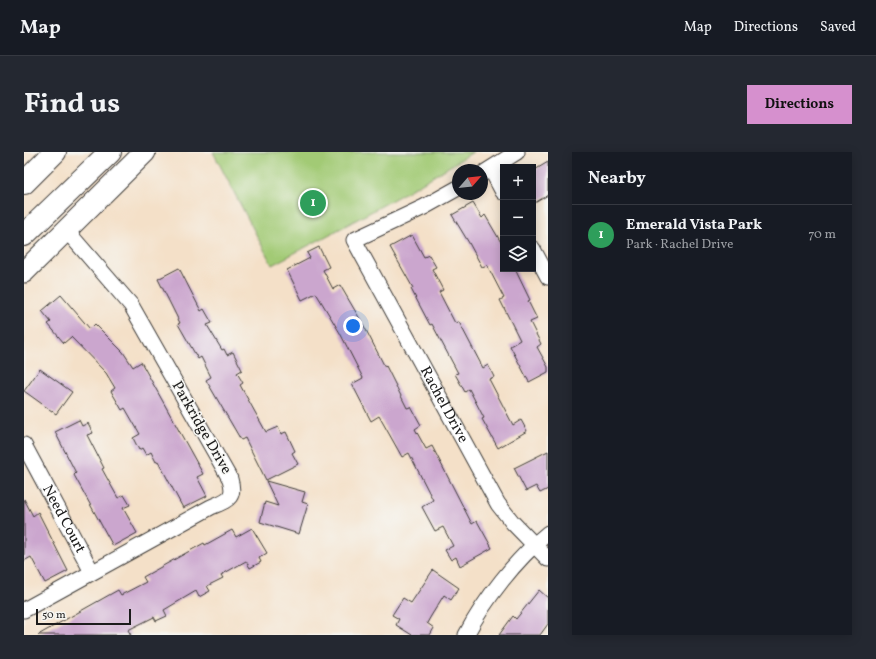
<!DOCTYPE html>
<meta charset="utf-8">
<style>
body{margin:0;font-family:Vollkorn,serif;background:#242831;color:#f1f3f6}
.controls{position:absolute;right:12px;top:12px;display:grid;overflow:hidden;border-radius:0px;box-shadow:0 2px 10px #0003}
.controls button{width:36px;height:36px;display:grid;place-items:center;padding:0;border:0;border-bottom:1px solid #363941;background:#171b24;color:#f1f3f6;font:20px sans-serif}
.compass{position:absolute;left:428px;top:12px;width:36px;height:36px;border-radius:50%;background:#171b24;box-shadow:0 2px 10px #0003;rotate:62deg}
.scale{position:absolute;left:12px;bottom:10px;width:95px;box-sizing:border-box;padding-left:4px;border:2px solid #1c1c1c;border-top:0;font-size:11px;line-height:14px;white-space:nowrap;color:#1c1c1c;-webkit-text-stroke:3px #f6f6f2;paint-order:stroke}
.you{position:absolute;left:329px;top:174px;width:14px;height:14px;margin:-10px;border:3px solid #fff;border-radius:50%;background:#1a73e8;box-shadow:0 0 0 6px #1a73e833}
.badge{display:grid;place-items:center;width:26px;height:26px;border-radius:50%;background:#d690ce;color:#fff;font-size:13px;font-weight:700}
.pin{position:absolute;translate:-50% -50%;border:2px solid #fff;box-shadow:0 1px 4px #0006}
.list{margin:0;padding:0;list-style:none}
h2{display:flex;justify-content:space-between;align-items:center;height:52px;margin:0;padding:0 16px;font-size:17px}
h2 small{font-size:13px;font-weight:400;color:#9ea1a6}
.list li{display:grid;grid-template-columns:26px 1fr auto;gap:12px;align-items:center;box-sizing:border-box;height:60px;padding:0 16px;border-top:1px solid #363941}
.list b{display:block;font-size:15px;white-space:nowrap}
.list p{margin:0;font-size:13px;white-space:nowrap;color:#9ea1a6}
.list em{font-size:13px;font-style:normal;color:#9ea1a6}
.icon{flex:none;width:22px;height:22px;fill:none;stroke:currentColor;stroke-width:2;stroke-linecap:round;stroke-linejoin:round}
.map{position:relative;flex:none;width:524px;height:483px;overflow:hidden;border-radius:0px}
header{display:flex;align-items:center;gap:24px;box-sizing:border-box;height:56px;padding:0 20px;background:#171b24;border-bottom:1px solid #363941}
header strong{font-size:19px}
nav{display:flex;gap:22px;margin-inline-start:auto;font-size:14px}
.intro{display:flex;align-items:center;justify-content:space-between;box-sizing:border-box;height:96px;padding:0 24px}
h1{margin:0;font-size:28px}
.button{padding:10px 18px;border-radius:0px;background:#d690ce;color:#111;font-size:14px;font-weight:700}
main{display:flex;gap:24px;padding:0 24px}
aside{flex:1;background:#171b24;border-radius:0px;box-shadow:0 2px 10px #0003}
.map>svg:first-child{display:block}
.green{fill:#a2ca75;stroke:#5f7348}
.building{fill:#cba6ce}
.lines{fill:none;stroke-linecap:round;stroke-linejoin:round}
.street-casing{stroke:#3c3936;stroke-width:17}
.secondary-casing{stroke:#3c3936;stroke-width:23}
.highway-casing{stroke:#3c3936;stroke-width:24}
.street{stroke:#fff;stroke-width:15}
.secondary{stroke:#fff;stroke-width:21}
.highway{stroke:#fff;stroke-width:22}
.labels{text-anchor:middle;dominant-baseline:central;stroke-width:3;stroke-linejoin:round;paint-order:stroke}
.street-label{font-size:15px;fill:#1c1c1c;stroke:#f6f6f2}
</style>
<header>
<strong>Map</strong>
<nav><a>Map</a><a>Directions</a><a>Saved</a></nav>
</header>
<div class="intro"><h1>Find us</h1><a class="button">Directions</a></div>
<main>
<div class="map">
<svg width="524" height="483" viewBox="0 0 524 483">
<rect width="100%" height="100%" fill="#f6f6f2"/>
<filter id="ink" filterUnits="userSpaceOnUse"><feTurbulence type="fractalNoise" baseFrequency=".025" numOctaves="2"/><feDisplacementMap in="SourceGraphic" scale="8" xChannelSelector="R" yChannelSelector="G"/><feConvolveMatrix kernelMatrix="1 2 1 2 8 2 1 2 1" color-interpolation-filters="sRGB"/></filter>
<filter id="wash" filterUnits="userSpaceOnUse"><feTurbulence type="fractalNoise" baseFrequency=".012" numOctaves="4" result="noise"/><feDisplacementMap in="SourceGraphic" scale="16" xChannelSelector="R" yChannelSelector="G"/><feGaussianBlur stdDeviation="0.9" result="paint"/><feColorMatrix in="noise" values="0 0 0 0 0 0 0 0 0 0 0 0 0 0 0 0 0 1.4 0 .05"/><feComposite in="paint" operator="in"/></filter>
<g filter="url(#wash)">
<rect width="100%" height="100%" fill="#f4e0c8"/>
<path class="green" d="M189 0H449C384 41 316 77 248 113Z"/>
<g id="blocks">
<path class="building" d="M524 10V43L509 52V19Z
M449 51 458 66 461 63 478 92 479 94V117H491L506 148 504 149 513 167 506 170 517 192 513 195 524 215V220L505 230 486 194 496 188 476 148 480 146 463 113 458 115 445 91 428 63Z
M388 83 400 105 405 103 412 115 408 117 419 138 415 140 431 171 435 170 459 216 464 213 470 225 465 227 489 273 497 268 503 279 474 296 458 267 460 266 445 237 441 240 431 222 434 221 408 172 406 173 387 137 389 136 366 95Z
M295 95 305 115 299 118 309 137 316 133 340 174 361 215 362 214 383 256 387 255 397 273 391 277 402 297 408 294 448 372 453 369 468 396 436 414 432 405 427 408 421 398 429 394 419 375 411 379 398 355 409 348 385 301 378 305 355 264 347 269 328 232 339 226 316 181 292 141 278 148 263 118 286 106 283 101Z
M155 116 177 159 180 157 188 171 183 173 198 198 200 197 203 203 209 200 218 218 213 221 219 231 216 233 242 280 254 275 257 282 262 280 271 299 268 301 274 312 242 328 221 286 217 288 182 228 187 225 177 205 174 207 154 172 156 171 134 127Z
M37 143 66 177 71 172 99 200 109 215 117 210 179 322 173 325 183 344 159 356 134 309 132 310 127 300 122 303 118 296 115 298 109 286 116 282 101 256 98 258 87 239 91 236 82 221 47 185 40 191 24 172 27 170 18 159Z
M16 217 48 240 32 262 0 239Z
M55 268 58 274 64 271 69 281 63 283 80 316 78 317 94 346 100 343 106 353 99 356 113 381 89 394 50 323 52 321 31 280Z
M524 299V337L516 341 512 334 502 339 490 316Z
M242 329 281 340 278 350 284 352 275 382 236 370 241 350 254 354Z
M0 347 9 364 14 360 44 419 21 431 7 405 0 409Z
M228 376 243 401 235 406 237 410 226 416 222 409 197 423 199 426 183 434 186 439 175 445 172 439 140 458 143 464 132 469 130 465 104 478 107 483H14L94 438 97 443 122 430 119 425 180 391 181 393 208 378 212 385Z
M409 418 435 436 427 448 420 443 407 464 403 471 410 476 406 483H388L372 473 375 467 368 463 379 446 387 451Z
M515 438 524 446V472L516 483H475L489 464 492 467Z"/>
</g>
</g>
<g filter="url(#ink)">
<use href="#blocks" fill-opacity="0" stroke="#3c3936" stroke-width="1"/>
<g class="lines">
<g class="street-casing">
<g id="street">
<path d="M467 17 479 40"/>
<path d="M458 22 493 0"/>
<path id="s1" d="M434 36 400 55 330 88 474 352 489 371 524 407"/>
<path d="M509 97 524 125"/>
<path id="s2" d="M0 293 68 420"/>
<path d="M0 458 187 355C203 348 212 347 206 327L107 153 42 78"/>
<path d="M442 483C461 447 492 407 524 381"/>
</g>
</g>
<g class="secondary-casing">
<path id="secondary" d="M0 120 121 0"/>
</g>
<g class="highway-casing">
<path id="highway" d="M0 31 31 0
M0 83 86 0"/>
</g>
<use href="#street" class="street"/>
<use href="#secondary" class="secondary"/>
<use href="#highway" class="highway"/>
</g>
</g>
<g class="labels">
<g class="street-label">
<text stroke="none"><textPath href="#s1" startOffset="304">Rachel Drive</textPath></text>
<text transform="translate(177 276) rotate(60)">Parkridge Drive</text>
<text stroke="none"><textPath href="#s2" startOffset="84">Need Court</textPath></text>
</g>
</g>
</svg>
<div class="controls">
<button>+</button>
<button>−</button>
<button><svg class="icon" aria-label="layers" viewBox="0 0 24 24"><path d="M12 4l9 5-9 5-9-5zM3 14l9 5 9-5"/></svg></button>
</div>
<svg class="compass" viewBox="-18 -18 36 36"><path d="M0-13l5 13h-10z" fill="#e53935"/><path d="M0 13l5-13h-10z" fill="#9ea1a6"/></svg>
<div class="scale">50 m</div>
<div class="you"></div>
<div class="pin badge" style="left:289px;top:51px;background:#2e9e5b">1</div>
</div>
<aside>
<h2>Nearby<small></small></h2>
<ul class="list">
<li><span class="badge" style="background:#2e9e5b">1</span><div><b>Emerald Vista Park</b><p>Park · Rachel Drive</p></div><em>70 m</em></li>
</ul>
</aside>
</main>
